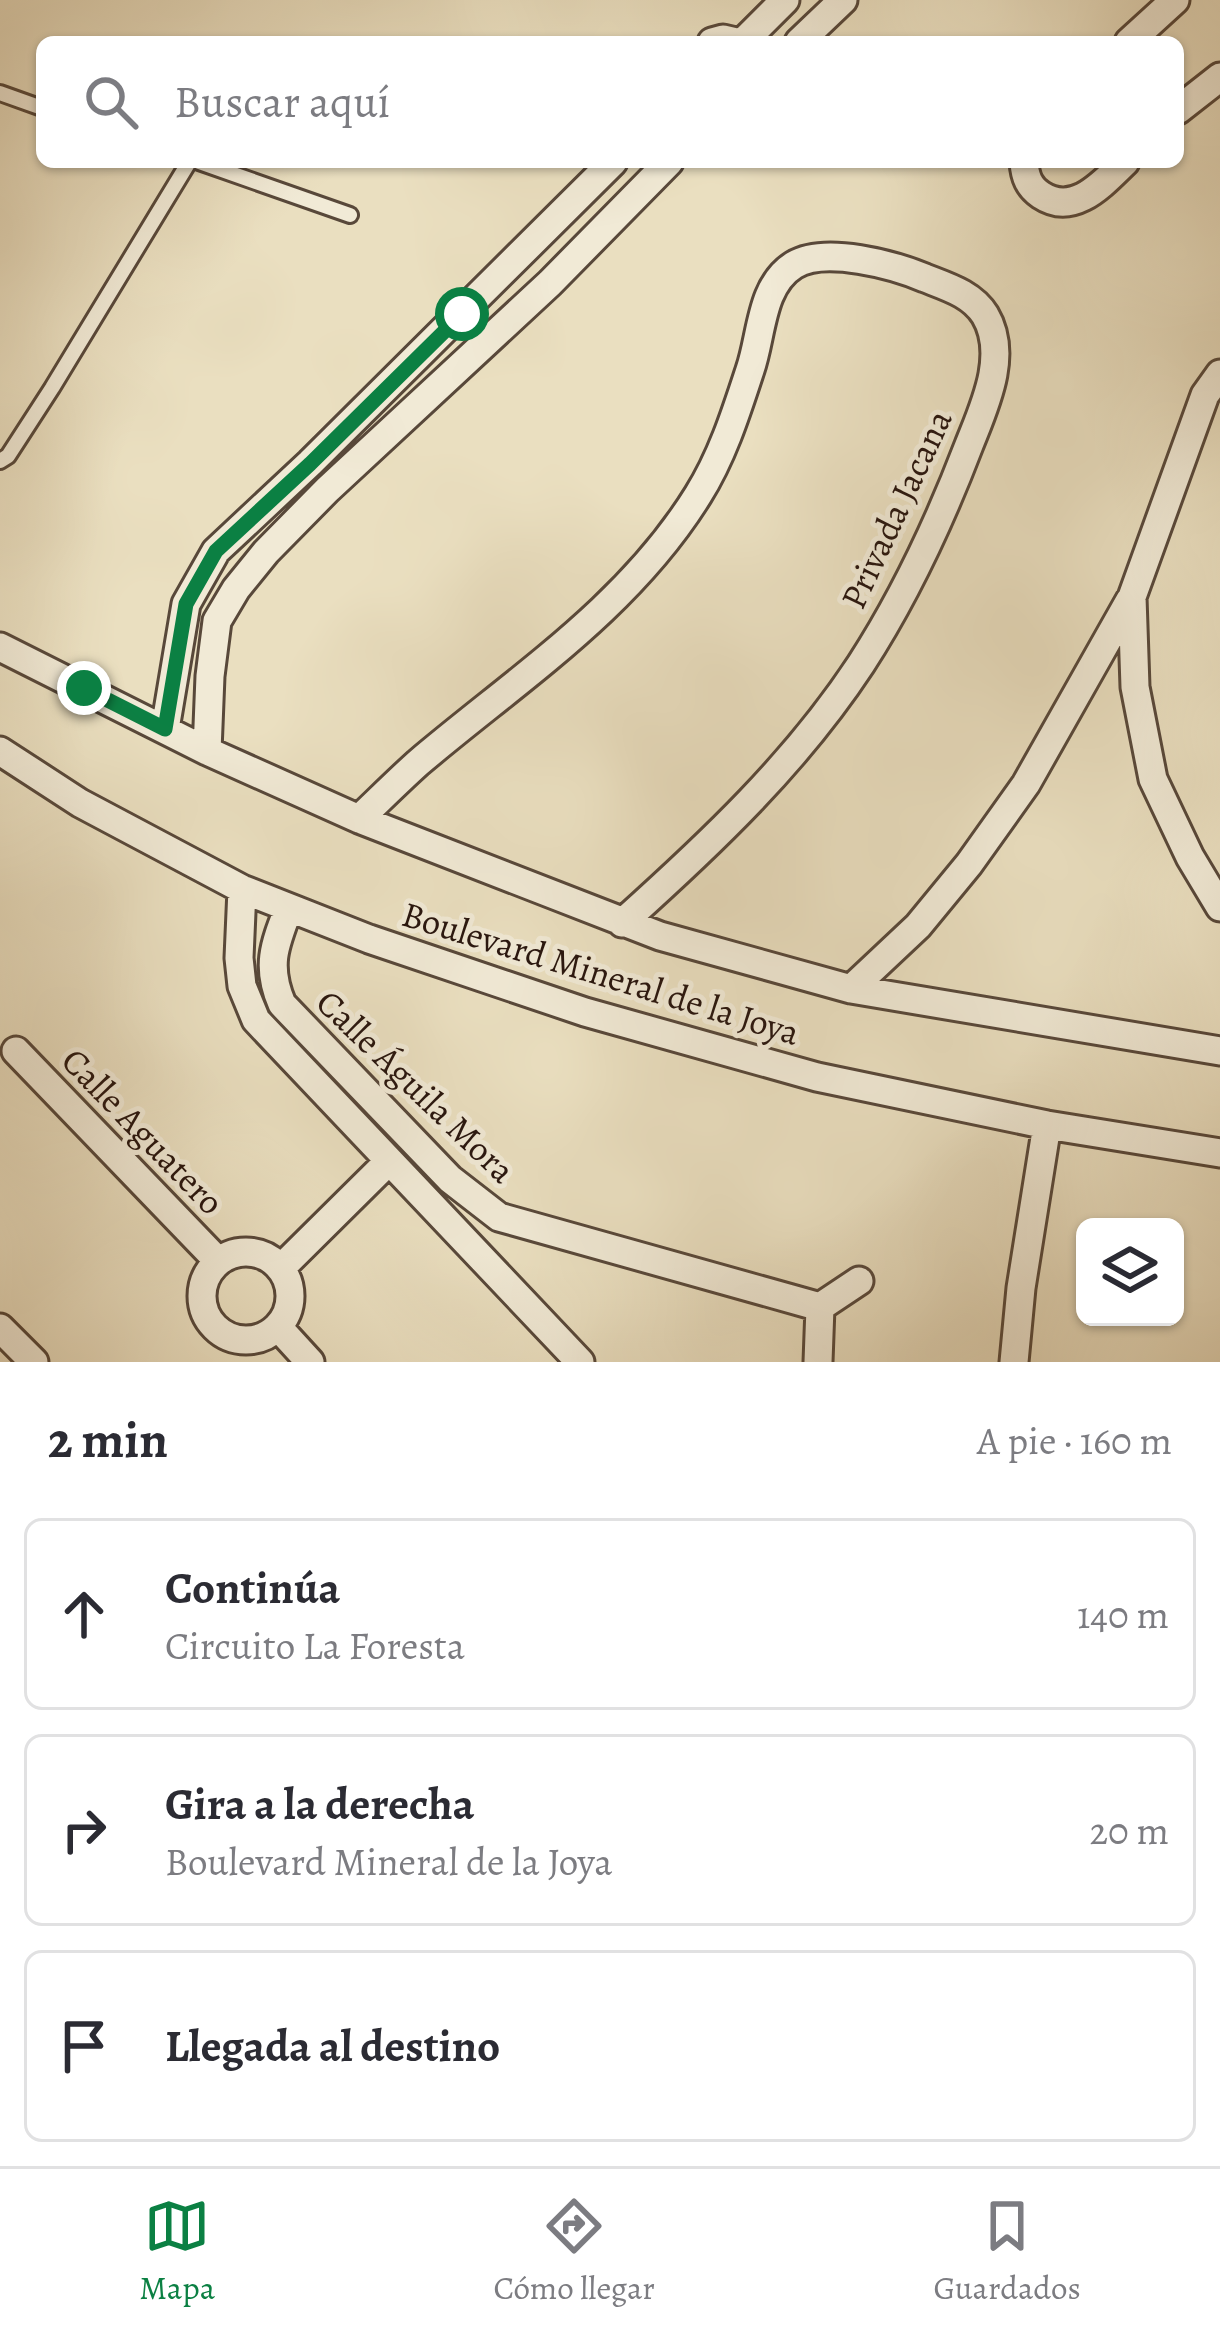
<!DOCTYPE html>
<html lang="es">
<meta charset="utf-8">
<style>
body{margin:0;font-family:Alegreya,serif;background:#f2f2f3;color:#2b2b33}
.controls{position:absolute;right:36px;bottom:36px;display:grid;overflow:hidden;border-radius:18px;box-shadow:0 3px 9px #0004}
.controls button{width:108px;height:108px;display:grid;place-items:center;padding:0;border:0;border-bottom:3px solid #e1e1e2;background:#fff;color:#2b2b33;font:60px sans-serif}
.stop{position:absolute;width:36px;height:36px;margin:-27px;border:9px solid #0b8043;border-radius:50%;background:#fff}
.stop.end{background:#0b8043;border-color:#fff;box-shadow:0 3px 12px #0008}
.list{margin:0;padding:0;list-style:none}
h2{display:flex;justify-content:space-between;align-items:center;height:156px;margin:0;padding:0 48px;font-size:51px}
h2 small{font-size:39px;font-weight:400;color:#7c7c81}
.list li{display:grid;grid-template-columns:78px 1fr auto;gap:36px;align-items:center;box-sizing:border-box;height:192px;margin:0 24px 24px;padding:0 24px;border:3px solid #e1e1e2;border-radius:18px}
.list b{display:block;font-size:45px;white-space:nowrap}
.list p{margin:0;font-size:39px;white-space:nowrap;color:#7c7c81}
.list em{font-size:39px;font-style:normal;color:#7c7c81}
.icon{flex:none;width:66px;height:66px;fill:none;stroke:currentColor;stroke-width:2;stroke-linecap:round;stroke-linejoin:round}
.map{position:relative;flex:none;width:1220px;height:1362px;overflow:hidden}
.search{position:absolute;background:#fff;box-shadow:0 3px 9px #0004;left:36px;right:36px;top:36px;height:132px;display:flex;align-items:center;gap:30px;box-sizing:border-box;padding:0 42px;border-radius:18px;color:#7c7c81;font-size:45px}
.sheet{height:804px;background:#fff}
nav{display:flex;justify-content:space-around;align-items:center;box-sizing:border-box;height:168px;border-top:3px solid #e1e1e2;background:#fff;font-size:33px;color:#7c7c81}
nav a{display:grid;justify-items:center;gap:6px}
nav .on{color:#0b8043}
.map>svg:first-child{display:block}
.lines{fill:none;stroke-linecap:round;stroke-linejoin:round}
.lane-casing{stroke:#58483a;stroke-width:20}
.street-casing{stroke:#58483a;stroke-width:33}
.lane{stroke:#f1ead6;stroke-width:14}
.street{stroke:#f1ead6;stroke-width:27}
.route{stroke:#0b8043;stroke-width:15}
.labels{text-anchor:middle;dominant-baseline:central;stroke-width:10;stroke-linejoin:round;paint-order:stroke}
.street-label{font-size:36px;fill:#28150e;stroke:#f1ead6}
</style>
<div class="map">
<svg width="1220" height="1362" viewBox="0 0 1220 1362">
<rect width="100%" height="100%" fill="#eadfc0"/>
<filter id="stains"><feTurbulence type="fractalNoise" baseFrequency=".00167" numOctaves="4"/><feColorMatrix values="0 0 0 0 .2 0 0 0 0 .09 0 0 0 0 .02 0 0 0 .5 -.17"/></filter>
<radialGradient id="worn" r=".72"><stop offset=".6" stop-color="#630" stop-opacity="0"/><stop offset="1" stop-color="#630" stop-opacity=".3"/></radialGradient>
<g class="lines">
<g class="lane-casing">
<path id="lane" d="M0 93 42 108
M199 162 350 215
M0 461 8 456 52 388 189 162"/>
</g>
<g class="street-casing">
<path id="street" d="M712 42 723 39 736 42
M743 42 785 0
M799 42 843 0
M1129 42 1175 0
M1178 110 1220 77
M1024 162C1025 177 1029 187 1041 195 1074 217 1103 183 1125 162
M1220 374 1205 395 1132 597 1135 687 1153 779 1190 857 1220 907
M0 647 207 751 359 819 660 936 851 989 1220 1051
M165 729 186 604 216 551 310 463 613 162
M0 751 80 803 242 889 369 939 585 1012 817 1077 1047 1125 1220 1153
M207 751 210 676 217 621 236 589 266 552 327 490 550 283 669 162
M359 819C379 800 398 781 418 763 517 679 628 608 698 495 722 457 736 413 750 370 762 336 760 286 794 265 825 246 894 265 925 278 948 287 972 294 985 315 1009 355 984 407 969 445 940 521 905 596 861 664 796 763 710 844 622 923
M242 889 239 958 242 986 256 1020 580 1362
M288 910C274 946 266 967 282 1004L450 1179 499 1217 820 1307
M851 989 918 926 969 864 1026 784 1130 600
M16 1051 218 1261
M202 1296a44 44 0 1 1 88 0a44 44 0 1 1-88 0Z
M281 1268 388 1162
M820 1307 859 1281
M278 1327 310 1362
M0 1328 34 1362
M818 1362 820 1307
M1014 1362 1021 1288 1047 1125"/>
</g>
<use href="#lane" class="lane"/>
<use href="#street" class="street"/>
</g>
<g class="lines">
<path class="route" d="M84 688 165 729 186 604 216 551 310 464 462 314"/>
</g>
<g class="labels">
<g class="street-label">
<text transform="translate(896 509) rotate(-65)">Privada Jacana</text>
<text transform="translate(601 973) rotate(17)">Boulevard Mineral de la Joya</text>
<text transform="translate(416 1086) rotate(44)">Calle Águila Mora</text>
<text transform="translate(143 1131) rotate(46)">Calle Aguatero</text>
</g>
</g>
<rect width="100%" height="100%" filter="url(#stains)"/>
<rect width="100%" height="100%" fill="url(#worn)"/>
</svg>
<div class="controls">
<button><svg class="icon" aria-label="layers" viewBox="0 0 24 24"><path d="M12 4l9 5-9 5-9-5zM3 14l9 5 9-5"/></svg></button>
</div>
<div class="stop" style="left:462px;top:314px"></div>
<div class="stop end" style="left:84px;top:688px"></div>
<div class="search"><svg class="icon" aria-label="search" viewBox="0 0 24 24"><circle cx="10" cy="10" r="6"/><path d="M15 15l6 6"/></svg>Buscar aquí</div>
</div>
<section class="sheet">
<h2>2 min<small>A pie · 160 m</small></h2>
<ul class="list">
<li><svg class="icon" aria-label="ahead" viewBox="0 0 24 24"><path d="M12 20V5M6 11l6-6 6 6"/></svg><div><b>Continúa</b><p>Circuito La Foresta</p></div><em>140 m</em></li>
<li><svg class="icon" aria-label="right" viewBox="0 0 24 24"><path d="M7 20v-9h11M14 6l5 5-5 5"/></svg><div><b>Gira a la derecha</b><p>Boulevard Mineral de la Joya</p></div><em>20 m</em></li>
<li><svg class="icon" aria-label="arrive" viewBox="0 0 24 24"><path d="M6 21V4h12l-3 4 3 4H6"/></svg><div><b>Llegada al destino</b></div></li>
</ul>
</section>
<nav>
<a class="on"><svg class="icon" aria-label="map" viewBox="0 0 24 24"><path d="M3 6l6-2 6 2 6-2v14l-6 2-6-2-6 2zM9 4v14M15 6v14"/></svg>Mapa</a>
<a><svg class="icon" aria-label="directions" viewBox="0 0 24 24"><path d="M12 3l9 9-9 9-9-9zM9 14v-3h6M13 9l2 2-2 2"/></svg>Cómo llegar</a>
<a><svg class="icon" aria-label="saved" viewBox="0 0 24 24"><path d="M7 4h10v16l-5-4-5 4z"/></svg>Guardados</a>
</nav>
